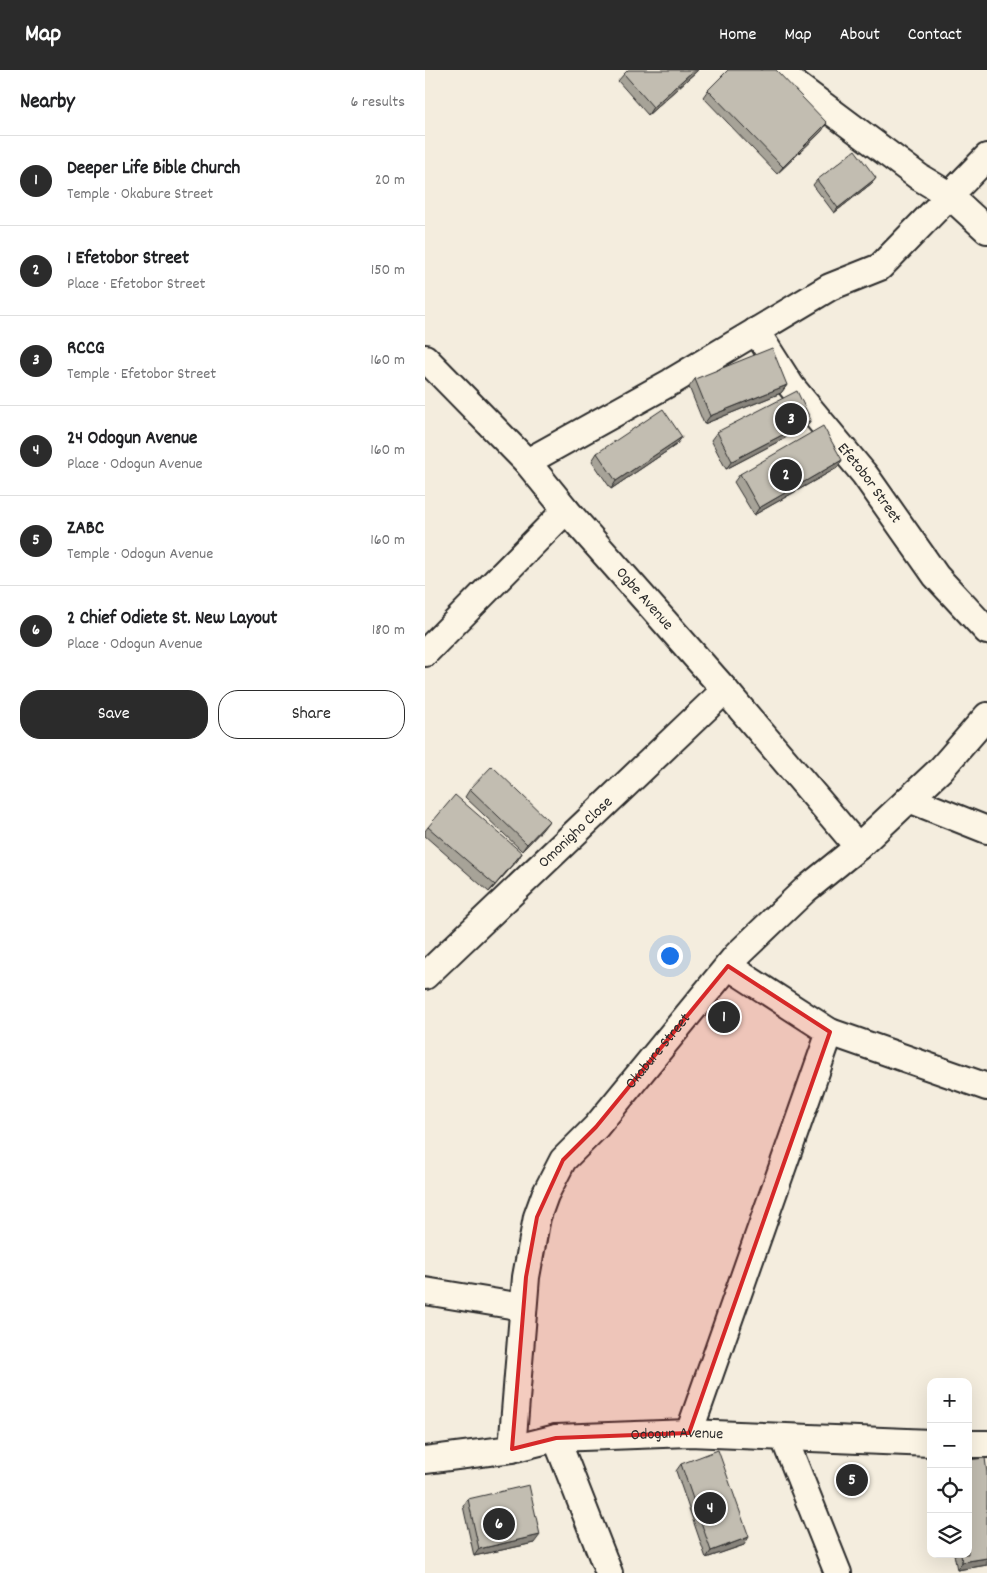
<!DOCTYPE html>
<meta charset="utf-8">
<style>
body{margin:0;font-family:Dekko,sans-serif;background:#f6f6f6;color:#202124}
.controls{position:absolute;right:15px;bottom:15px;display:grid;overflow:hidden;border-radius:10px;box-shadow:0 5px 20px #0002}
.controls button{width:45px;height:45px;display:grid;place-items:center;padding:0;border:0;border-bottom:1px solid #e0e0e0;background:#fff;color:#202124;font:25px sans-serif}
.you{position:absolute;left:244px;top:885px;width:18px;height:18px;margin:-12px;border:4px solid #fff;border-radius:50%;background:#1a73e8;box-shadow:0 0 0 8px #1a73e833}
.badge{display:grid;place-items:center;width:32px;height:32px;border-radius:50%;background:#2b2b2b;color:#fff;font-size:16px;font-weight:700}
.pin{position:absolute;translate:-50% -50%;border:2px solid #fff;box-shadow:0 1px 5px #0006}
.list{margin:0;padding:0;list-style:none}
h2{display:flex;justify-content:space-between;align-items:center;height:65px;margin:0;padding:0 20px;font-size:21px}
h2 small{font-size:16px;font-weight:400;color:#757577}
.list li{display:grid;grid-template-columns:32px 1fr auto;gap:15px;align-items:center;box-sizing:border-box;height:90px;padding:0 20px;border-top:1px solid #e0e0e0}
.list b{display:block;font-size:19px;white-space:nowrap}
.list p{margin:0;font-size:16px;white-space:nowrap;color:#757577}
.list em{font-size:16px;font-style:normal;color:#757577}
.actions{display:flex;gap:10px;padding:15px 20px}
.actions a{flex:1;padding:11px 0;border:1px solid #2b2b2b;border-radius:20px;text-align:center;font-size:18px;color:#2b2b2b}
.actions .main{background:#2b2b2b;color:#fff}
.icon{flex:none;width:28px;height:28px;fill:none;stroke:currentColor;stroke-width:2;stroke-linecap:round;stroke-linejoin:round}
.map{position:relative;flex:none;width:562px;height:1503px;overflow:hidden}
header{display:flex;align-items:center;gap:30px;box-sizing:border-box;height:70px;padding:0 25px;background:#2b2b2b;color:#fff}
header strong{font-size:24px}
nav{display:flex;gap:28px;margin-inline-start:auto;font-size:18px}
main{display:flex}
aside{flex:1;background:#fff}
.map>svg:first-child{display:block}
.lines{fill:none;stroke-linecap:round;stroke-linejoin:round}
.street-casing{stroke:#2b2b2b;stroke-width:30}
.street{stroke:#fcf5e5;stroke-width:26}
.wall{fill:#a7a398;stroke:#2b2b2b}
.shaded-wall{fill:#88847c;stroke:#2b2b2b}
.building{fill:#c2bdb1;stroke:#2b2b2b}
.marked{fill:#d62828;fill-opacity:0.2;stroke:#d62828;stroke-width:4;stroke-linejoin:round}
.labels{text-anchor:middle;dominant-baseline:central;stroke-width:4;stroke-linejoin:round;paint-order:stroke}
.street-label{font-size:16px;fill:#2b2b2b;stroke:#fcf5e5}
</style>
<header>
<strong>Map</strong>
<nav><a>Home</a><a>Map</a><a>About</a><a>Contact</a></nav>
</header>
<main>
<aside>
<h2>Nearby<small>6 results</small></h2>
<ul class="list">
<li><span class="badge">1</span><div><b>Deeper Life Bible Church</b><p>Temple · Okabure Street</p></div><em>20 m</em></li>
<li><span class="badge">2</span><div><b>1 Efetobor Street</b><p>Place · Efetobor Street</p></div><em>150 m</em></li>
<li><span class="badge">3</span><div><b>RCCG</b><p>Temple · Efetobor Street</p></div><em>160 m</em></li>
<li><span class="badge">4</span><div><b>24 Odogun Avenue</b><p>Place · Odogun Avenue</p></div><em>160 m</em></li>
<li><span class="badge">5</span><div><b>ZABC</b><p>Temple · Odogun Avenue</p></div><em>160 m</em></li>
<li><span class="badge">6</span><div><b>2 Chief Odiete St. New Layout</b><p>Place · Odogun Avenue</p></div><em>180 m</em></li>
</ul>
<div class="actions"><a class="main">Save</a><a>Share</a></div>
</aside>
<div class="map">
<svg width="562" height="1503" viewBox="0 0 562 1503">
<rect width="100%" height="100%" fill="#f4edde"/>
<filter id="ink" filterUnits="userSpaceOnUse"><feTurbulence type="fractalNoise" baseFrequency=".02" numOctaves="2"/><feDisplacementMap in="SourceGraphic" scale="10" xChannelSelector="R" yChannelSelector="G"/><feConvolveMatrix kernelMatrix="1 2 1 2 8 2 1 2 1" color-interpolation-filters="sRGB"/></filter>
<g filter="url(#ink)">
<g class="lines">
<g class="street-casing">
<g id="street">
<path d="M351 0 494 107 524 125 562 160"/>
<path id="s1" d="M331 261 366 316 440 405 511 506 562 561"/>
<path id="s2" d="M0 288 102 392 141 440 300 620 433 777"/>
<path d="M102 392 246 312 405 217 455 197 562 87"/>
<path d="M0 583 141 440"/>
<path d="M484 729 562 760"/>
<path d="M303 896 405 962 562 1017"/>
<path id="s3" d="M0 906 300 620"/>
<path d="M0 1221 98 1237"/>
<path d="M264 1363 405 962"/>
<path d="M131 1368 184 1503"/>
<path d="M359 1368 413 1503"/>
<path d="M543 1374H562"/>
<path id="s4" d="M87 1379 101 1207 112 1147 120 1125 138 1090 171 1057 312 885 380 820 433 777 516 699 562 646"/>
<path id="s5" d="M0 1390 87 1379 131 1368 264 1363 506 1373"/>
</g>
</g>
<use href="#street" class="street"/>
</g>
<path class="wall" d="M273 0 223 45 193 11 199 4Z
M283 20 397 61 352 104 278 27Z
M451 108 447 113 409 143 388 115 392 110Z
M270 309 362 315 356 323 279 354 264 317Z
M381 357 301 399 286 370 292 362Z
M257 367 251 375 186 419 167 391 172 383Z
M417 390 412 398 329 445 309 412 315 404Z
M45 719 118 759 97 781 40 727Z
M3 757 97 783 92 791 64 822 0 766V761Z
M256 1394 319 1475 281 1488 251 1401Z
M43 1429 109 1473 49 1486 38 1436Z
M529 1484H543L562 1495 532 1500Z"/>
<path class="shaded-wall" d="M269 0H273L223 45 228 37Z
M402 53 397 61 352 104 358 97Z
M451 108 447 113 409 143 413 138Z
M362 315 356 323 279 354 285 346Z
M386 350 381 357 301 399 307 391Z
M257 367 251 375 186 419 191 411Z
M417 390 412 398 329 445 334 438Z
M124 751 118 759 97 781 102 774Z
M97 783 92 791 64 822 70 815Z
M115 1465 109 1473 49 1486 54 1479Z
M324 1467 319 1475 281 1488 286 1481Z
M562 1488V1495L532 1500 537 1492Z"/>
<path class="building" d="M203 0H269L228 37 199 4Z
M303 0H351L402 53 358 97 283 20Z
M430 80 451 108 413 138 392 110Z
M347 278 362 315 285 346 270 309Z
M372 321 386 350 307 391 292 362Z
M238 339 257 367 191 411 172 383Z
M398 356 417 390 334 438 315 404Z
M67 696 124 751 102 774 45 719Z
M30 725 97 783 70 815 3 757Z
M293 1380 324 1467 286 1481 256 1394Z
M560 1388 562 1403V1488L537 1492 536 1484H543V1390Z
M104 1415 115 1465 54 1479 43 1429Z"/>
</g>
<path class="marked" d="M303 896 405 962 264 1363 131 1368 87 1379 101 1207 112 1147 138 1090 171 1057Z"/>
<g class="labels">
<g class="street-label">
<text stroke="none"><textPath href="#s1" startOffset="190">Efetobor Street</textPath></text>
<text stroke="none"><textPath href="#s2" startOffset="326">Ogbe Avenue</textPath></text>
<text stroke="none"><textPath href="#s3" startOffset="208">Omonigho Close</textPath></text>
<text stroke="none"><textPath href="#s4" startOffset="441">Okabure Street</textPath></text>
<text stroke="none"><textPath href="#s5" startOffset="254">Odogun Avenue</textPath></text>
</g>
</g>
</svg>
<div class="controls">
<button>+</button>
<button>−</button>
<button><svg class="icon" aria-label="locate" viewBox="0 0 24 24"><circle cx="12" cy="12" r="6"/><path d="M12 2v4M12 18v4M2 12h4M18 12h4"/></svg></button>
<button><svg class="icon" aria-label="layers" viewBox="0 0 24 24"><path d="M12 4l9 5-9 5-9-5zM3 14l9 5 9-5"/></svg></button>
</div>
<div class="you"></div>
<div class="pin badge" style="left:299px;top:947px">1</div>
<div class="pin badge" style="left:361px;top:405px">2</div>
<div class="pin badge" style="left:366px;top:349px">3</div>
<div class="pin badge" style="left:285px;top:1438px">4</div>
<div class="pin badge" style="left:427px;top:1410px">5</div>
<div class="pin badge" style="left:74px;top:1454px">6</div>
</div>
</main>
